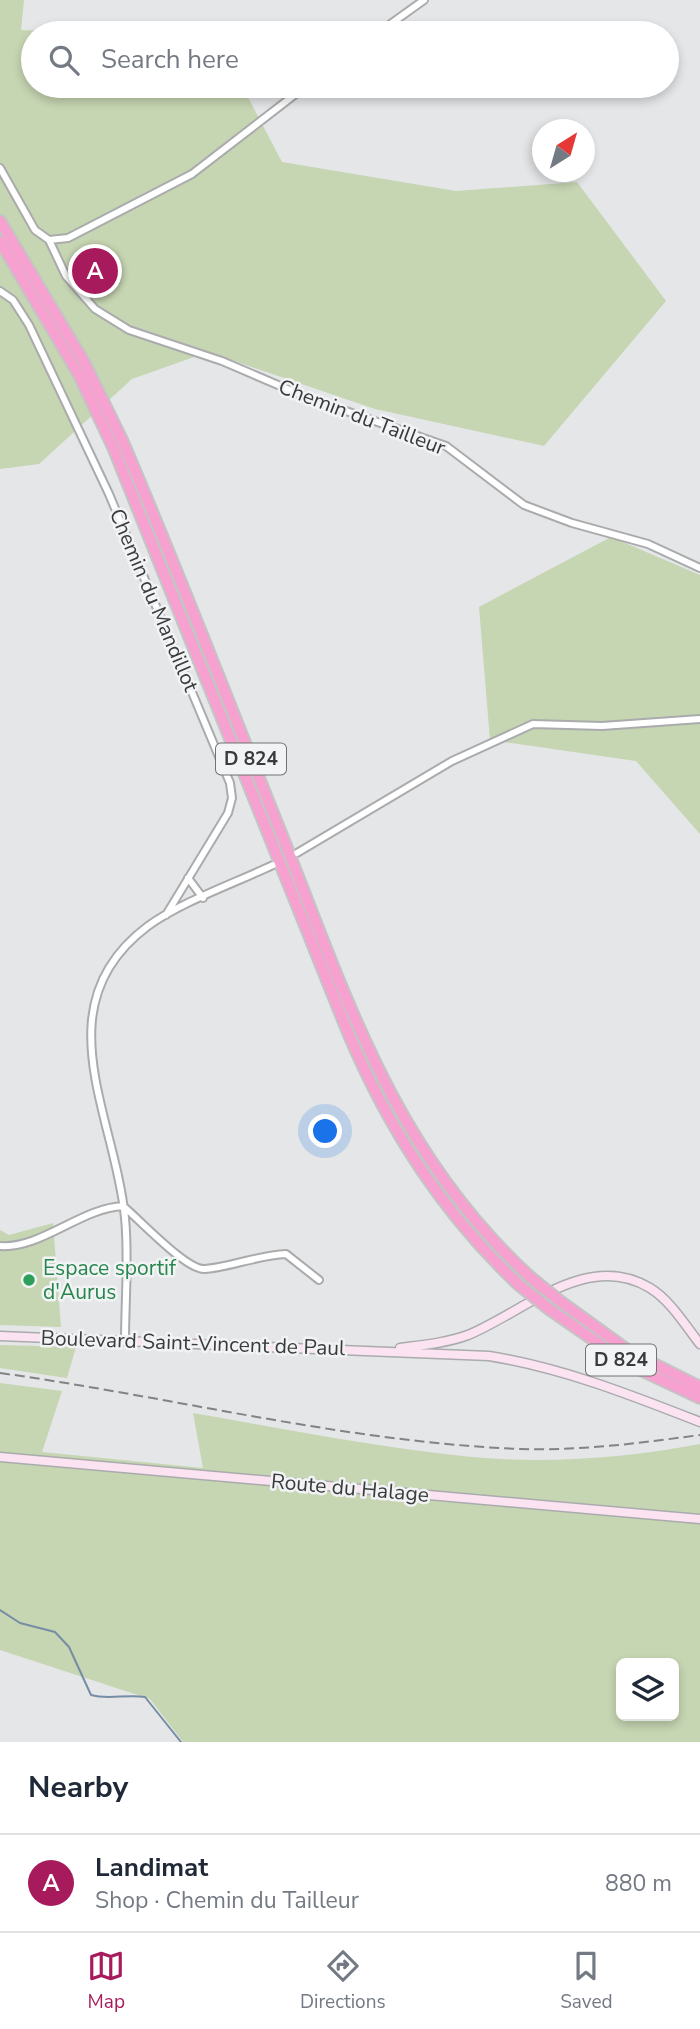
<!DOCTYPE html>
<meta charset="utf-8">
<style>
body{margin:0;font-family:"Nunito Sans",sans-serif;background:#f2f2f3;color:#1f2937}
.controls{position:absolute;right:21px;bottom:21px;display:grid;overflow:hidden;border-radius:10px;box-shadow:0 4px 10px #0003}
.controls button{width:63px;height:63px;display:grid;place-items:center;padding:0;border:0;border-bottom:2px solid #e0e1e3;background:#fff;color:#1f2937;font:35px sans-serif}
.compass{position:absolute;left:532px;top:119px;width:63px;height:63px;border-radius:50%;background:#fff;box-shadow:0 4px 10px #0003;rotate:37deg}
.you{position:absolute;left:326px;top:1132px;width:24px;height:24px;margin:-18px;border:5px solid #fff;border-radius:50%;background:#1a73e8;box-shadow:0 0 0 10px #1a73e833}
.badge{display:grid;place-items:center;width:46px;height:46px;border-radius:50%;background:#a71a5b;color:#fff;font-size:23px;font-weight:700}
.pin{position:absolute;translate:-50% -50%;border:4px solid #fff;box-shadow:0 2px 7px #0006}
.list{margin:0;padding:0;list-style:none}
h2{display:flex;justify-content:space-between;align-items:center;height:91px;margin:0;padding:0 28px;font-size:30px}
h2 small{font-size:23px;font-weight:400;color:#747a83}
.list li{display:grid;grid-template-columns:46px 1fr auto;gap:21px;align-items:center;box-sizing:border-box;height:98px;padding:0 28px;border-top:2px solid #e0e1e3}
.list b{display:block;font-size:26px;white-space:nowrap}
.list p{margin:0;font-size:23px;white-space:nowrap;color:#747a83}
.list em{font-size:23px;font-style:normal;color:#747a83}
.icon{flex:none;width:38px;height:38px;fill:none;stroke:currentColor;stroke-width:2;stroke-linecap:round;stroke-linejoin:round}
.map{position:relative;flex:none;width:700px;height:1742px;overflow:hidden}
.search{position:absolute;background:#fff;box-shadow:0 4px 10px #0003;left:21px;right:21px;top:21px;height:77px;display:flex;align-items:center;gap:18px;box-sizing:border-box;padding:0 24px;border-radius:38px;color:#747a83;font-size:26px}
.sheet{height:189px;background:#fff}
nav{display:flex;justify-content:space-around;align-items:center;box-sizing:border-box;height:98px;border-top:2px solid #e0e1e3;background:#fff;font-size:19px;color:#747a83}
nav a{display:grid;justify-items:center;gap:4px}
nav .on{color:#a71a5b}
.map>svg:first-child{display:block}
.green{fill:#c6d5b2;fill-rule:evenodd}
.lines{fill:none;stroke-linecap:round;stroke-linejoin:round}
.stream{stroke:#768da5;stroke-width:2}
.street-casing{stroke:#aaabad;stroke-width:10}
.secondary-casing{stroke:#aaabad;stroke-width:11}
.highway-casing{stroke:#c4c4c4;stroke-width:14}
.street{stroke:#fff;stroke-width:6}
.secondary{stroke:#fce3f1;stroke-width:8}
.highway{stroke:#f6a1cf;stroke-width:10}
.rail{stroke:#828384;stroke-width:2;stroke-dasharray:10 5;stroke-linecap:butt}
.highway-bridge-casing{stroke:#c4c4c4;stroke-width:14;stroke-linecap:butt}
.highway-bridge{stroke:#f6a1cf;stroke-width:10}
.leisure-dot{fill:#2e9e5b;stroke:#f2f3f5;stroke-width:2.5}
.labels{text-anchor:middle;dominant-baseline:central;stroke-width:5;stroke-linejoin:round;paint-order:stroke}
.shield{fill:#f2f3f5;stroke:#717273;stroke-width:2}
.shield-label{font-size:19px;font-weight:bold;fill:#3a3b3b}
.street-label{font-size:21px;fill:#3a3b3b;stroke:#f2f3f5}
.leisure-label{font-size:21px;fill:#27864d;stroke:#f2f3f5;text-anchor:start}
</style>
<div class="map">
<svg width="700" height="1742" viewBox="0 0 700 1742">
<rect width="100%" height="100%" fill="#e4e6e8"/>
<path class="green" d="M0 0H24L21 30 92 33H33V86H242L282 162 456 191 577 182 666 301 544 446 375 409 208 352 132 379 39 464 0 469Z
M611 537 700 575V834L636 761 490 740 479 607Z
M53 1223 61 1327 0 1325V1230L9 1235Z
M0 1345 76 1347 67 1378 0 1368Z
M0 1383 62 1391 42 1452 203 1468 193 1413C286 1429 378 1448 472 1457 547 1464 627 1458 700 1444V1742H183L150 1699 0 1650ZM621 1663H674V1716H621Z"/>
<g class="lines">
<path class="stream" d="M0 1610 20 1623 55 1632 69 1647 91 1695C108 1700 127 1694 145 1697L181 1742"/>
<g class="street-casing">
<path id="street" d="M378 33 424 0
M0 168 35 230 49 240
M49 240 66 276 95 309 129 330 222 361 306 397 446 446 524 505 572 523 648 544 700 568
M49 240 68 238 192 174 306 86
M0 291 13 300 29 325 109 494 230 783 232 798 228 813 166 915
M297 853 452 761 533 724 602 726 700 719
M188 878 203 898
M0 1246C41 1249 81 1208 123 1206 139 1219 187 1271 205 1269 232 1267 258 1255 286 1254L319 1280
M125 1341C125 1300 129 1259 125 1218 115 1115 42 1005 148 926 181 902 235 883 273 865"/>
</g>
<g class="secondary-casing">
<path id="secondary" d="M0 1336 489 1356C563 1368 631 1395 700 1422
M400 1348C423 1345 446 1343 468 1335 524 1312 587 1250 650 1288 671 1301 685 1325 700 1344
M0 1457 700 1519"/>
</g>
<g class="highway-casing">
<path id="highway" d="M0 221 84 362 122 440C179 573 231 709 285 843 349 1006 397 1155 530 1277
M0 241 79 375 113 447 349 1035C390 1131 443 1213 519 1285
M561 1302 630 1352 700 1387
M549 1309 628 1364 700 1398"/>
</g>
<use href="#street" class="street"/>
<use href="#secondary" class="secondary"/>
<use href="#highway" class="highway"/>
<path class="rail" d="M0 1373C173 1397 345 1442 520 1449 580 1451 640 1443 700 1435"/>
<g class="highway-bridge-casing">
<path id="highway-bridge" d="M530 1277 561 1302
M519 1285 549 1309"/>
</g>
<use href="#highway-bridge" class="highway-bridge"/>
</g>
<circle class="leisure-dot" cx="29" cy="1280" r="7"/>
<g class="labels">
<g class="shield">
<rect x="216" y="743.5" width="70" height="31" rx="5"/>
<rect x="586" y="1344.5" width="70" height="31" rx="5"/>
</g>
<g class="shield-label">
<text x="251" y="759">D 824</text>
<text x="621" y="1360">D 824</text>
</g>
<g class="street-label">
<text transform="translate(362 417) rotate(21)">Chemin du Tailleur</text>
<text transform="translate(154 600) rotate(67)">Chemin du Mandillot</text>
<text transform="translate(193 1343) rotate(2)">Boulevard Saint-Vincent de Paul</text>
<text transform="translate(350 1488) rotate(5)">Route du Halage</text>
</g>
<g class="leisure-label">
<text x="43" y="1268">Espace sportif<tspan x="43" dy="24">d'Aurus</tspan></text>
</g>
</g>
</svg>
<div class="controls">
<button><svg class="icon" aria-label="layers" viewBox="0 0 24 24"><path d="M12 4l9 5-9 5-9-5zM3 14l9 5 9-5"/></svg></button>
</div>
<svg class="compass" viewBox="-18 -18 36 36"><path d="M0-13l5 13h-10z" fill="#e53935"/><path d="M0 13l5-13h-10z" fill="#747a83"/></svg>
<div class="you"></div>
<div class="pin badge" style="left:95px;top:271px">A</div>
<div class="search"><svg class="icon" aria-label="search" viewBox="0 0 24 24"><circle cx="10" cy="10" r="6"/><path d="M15 15l6 6"/></svg>Search here</div>
</div>
<section class="sheet">
<h2>Nearby<small></small></h2>
<ul class="list">
<li><span class="badge">A</span><div><b>Landimat</b><p>Shop · Chemin du Tailleur</p></div><em>880 m</em></li>
</ul>
</section>
<nav>
<a class="on"><svg class="icon" aria-label="map" viewBox="0 0 24 24"><path d="M3 6l6-2 6 2 6-2v14l-6 2-6-2-6 2zM9 4v14M15 6v14"/></svg>Map</a>
<a><svg class="icon" aria-label="directions" viewBox="0 0 24 24"><path d="M12 3l9 9-9 9-9-9zM9 14v-3h6M13 9l2 2-2 2"/></svg>Directions</a>
<a><svg class="icon" aria-label="saved" viewBox="0 0 24 24"><path d="M7 4h10v16l-5-4-5 4z"/></svg>Saved</a>
</nav>
